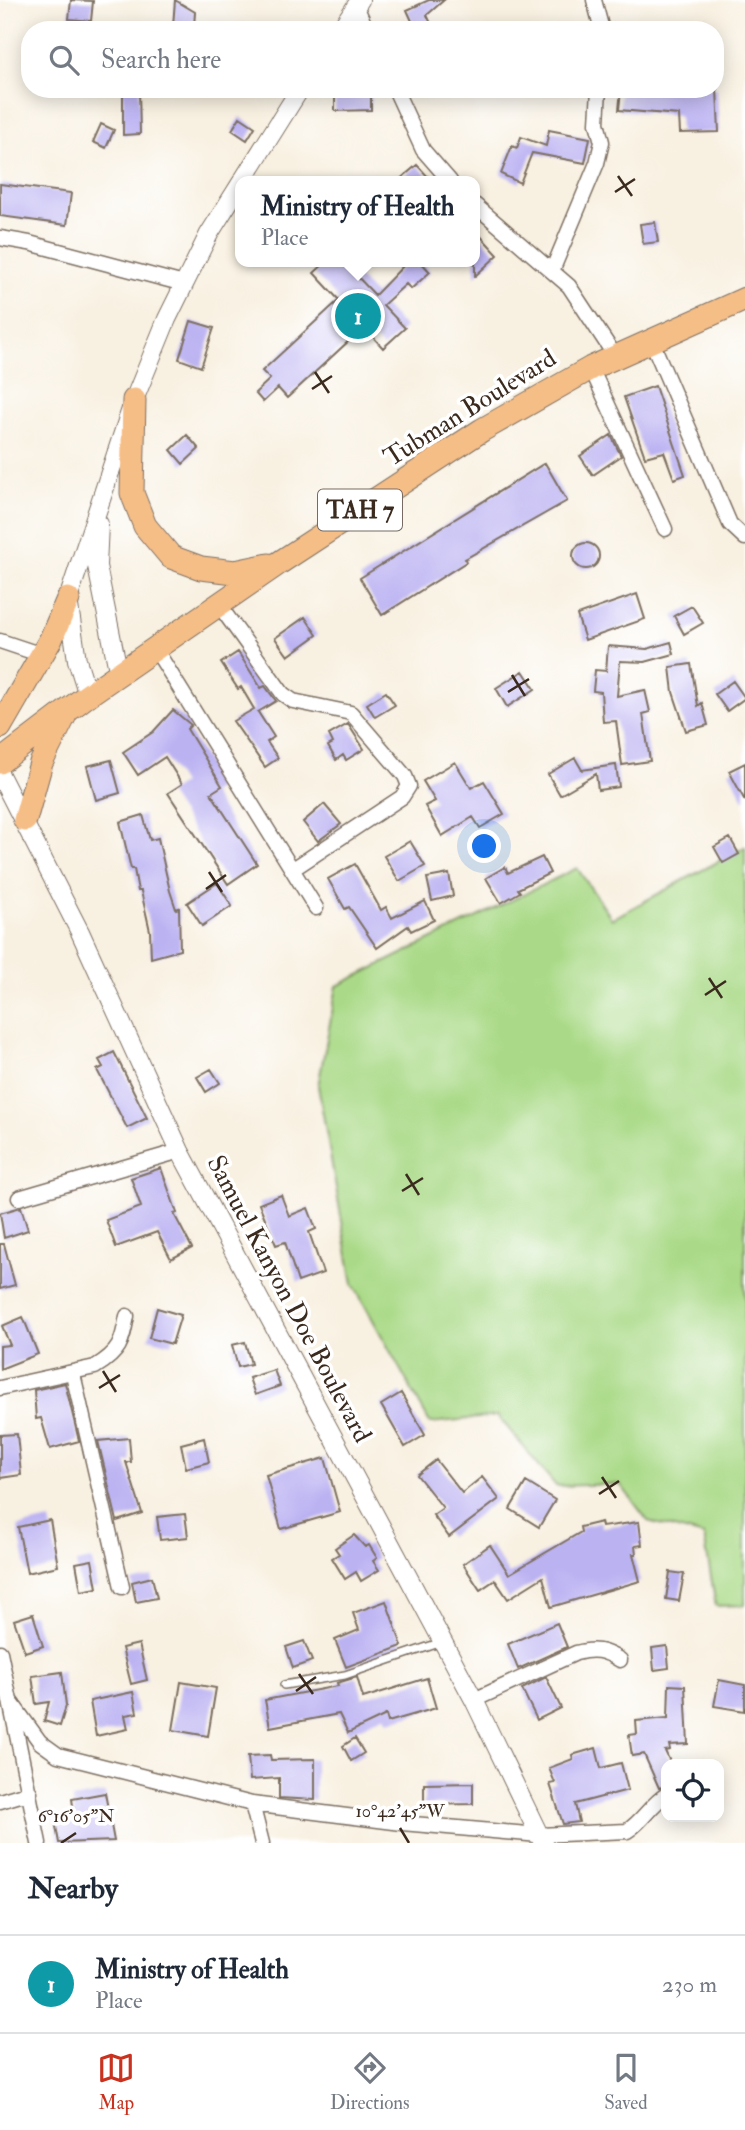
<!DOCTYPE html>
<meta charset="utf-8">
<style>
body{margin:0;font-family:"IM FELL Double Pica",serif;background:#f6f6f7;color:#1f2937}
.controls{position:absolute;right:21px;bottom:21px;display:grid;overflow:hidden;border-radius:14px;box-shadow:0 4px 18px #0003}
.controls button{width:63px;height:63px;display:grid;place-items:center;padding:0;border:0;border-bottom:2px solid #e0e1e3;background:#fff;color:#1f2937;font:35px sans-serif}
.you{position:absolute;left:485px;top:847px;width:24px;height:24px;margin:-18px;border:5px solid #fff;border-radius:50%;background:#1a73e8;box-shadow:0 0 0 10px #1a73e833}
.badge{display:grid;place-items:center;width:46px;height:46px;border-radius:50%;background:#c8321e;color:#fff;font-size:23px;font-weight:700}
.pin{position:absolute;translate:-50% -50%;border:4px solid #fff;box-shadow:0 2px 7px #0006}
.popup{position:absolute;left:235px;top:176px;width:245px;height:91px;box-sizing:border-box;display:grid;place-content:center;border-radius:14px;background:#fff;filter:drop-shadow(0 2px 5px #0005);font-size:23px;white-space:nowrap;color:#747a83}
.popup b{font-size:26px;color:#1f2937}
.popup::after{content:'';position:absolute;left:50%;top:100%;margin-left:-14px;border:14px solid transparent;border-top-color:#fff}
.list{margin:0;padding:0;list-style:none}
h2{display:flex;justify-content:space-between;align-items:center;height:91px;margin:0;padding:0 28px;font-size:30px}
h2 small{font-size:23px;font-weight:400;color:#747a83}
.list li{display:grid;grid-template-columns:46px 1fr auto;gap:21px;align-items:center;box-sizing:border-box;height:98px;padding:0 28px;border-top:2px solid #e0e1e3}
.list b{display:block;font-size:26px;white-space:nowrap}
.list p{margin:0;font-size:23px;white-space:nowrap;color:#747a83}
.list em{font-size:23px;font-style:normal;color:#747a83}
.icon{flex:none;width:38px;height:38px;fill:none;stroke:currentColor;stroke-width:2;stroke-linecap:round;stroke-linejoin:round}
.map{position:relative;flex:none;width:745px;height:1843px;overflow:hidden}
.search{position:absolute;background:#fff;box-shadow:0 4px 18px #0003;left:21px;right:21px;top:21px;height:77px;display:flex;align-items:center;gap:18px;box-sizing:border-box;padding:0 24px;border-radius:28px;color:#747a83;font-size:26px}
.sheet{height:189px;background:#fff}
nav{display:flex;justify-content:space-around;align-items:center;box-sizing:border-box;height:98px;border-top:2px solid #e0e1e3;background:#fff;font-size:19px;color:#747a83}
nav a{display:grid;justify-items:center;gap:4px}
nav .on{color:#c8321e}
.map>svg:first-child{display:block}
.green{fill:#aada88;stroke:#728253;stroke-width:2}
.building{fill:#bbb2f2}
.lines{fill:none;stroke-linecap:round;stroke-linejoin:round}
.service-casing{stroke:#7d6f62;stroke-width:10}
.minor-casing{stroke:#7d6f62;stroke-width:17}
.tertiary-casing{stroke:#7d6f62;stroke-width:20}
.trunk-casing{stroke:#7d6f62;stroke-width:25}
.service{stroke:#fff;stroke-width:7}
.minor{stroke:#fff;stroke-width:14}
.tertiary{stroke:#fff;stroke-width:18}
.trunk{stroke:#f6be87;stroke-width:23}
.ticks{fill:none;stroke:#3b2a1e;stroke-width:2.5}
.labels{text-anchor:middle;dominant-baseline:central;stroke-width:7;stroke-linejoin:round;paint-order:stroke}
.shield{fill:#fff;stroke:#766a62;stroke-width:2}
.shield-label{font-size:24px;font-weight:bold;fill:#3b2a1e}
.street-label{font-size:26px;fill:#3b2a1e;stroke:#fff}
.ticks-label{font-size:18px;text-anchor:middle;fill:#3b2a1e;stroke:#fff;stroke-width:7;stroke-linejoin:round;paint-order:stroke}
</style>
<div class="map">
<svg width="745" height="1843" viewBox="0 0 745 1843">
<rect width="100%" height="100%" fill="#fff"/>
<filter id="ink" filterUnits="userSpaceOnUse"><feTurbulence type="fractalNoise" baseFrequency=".0143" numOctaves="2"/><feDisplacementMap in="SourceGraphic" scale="14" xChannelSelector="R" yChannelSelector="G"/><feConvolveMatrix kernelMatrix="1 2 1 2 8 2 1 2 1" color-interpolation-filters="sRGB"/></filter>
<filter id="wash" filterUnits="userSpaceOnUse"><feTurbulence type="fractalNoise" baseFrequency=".00686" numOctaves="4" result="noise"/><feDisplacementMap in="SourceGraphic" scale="28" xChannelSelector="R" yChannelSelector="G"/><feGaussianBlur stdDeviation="1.57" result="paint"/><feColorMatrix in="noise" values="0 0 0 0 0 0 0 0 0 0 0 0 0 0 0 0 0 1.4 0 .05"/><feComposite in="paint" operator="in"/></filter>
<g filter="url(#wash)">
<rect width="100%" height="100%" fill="#f8f0e0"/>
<path class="green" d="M745 847V1605L716 1606 704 1536 648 1521 620 1484 556 1486 498 1416 430 1423 353 1284 318 1086 337 986 577 868 612 919Z"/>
<g id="blocks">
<path class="building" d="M71 0 93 1 91 21 69 19Z
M175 0 195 12 194 26H173Z
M429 0H444L427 15 434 30H416L407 10Z
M123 89H139L140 134 123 135Z
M335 89H371V110L335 111Z
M621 89 685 92V89H717L719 132 680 133 679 115 619 110Z
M240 117 255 127 247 140 232 130Z
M101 124 114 130 106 148 93 142Z
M549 130 590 138 585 163 532 153 520 183 501 174 512 146 517 148 521 137 546 146Z
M417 165 432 181H398Z
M0 184 71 193 67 225 0 216Z
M655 222 658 242 643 244 640 224Z
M475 230 498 255 475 276Z
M326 262H365L353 272 375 295 407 262H421L430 272 411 289 406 284 383 305 405 328 383 348 364 327 287 398 278 388 263 402 255 393 270 379 262 371 339 300 314 273Z
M191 321 214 328 201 367 179 359Z
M655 386 685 475 674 479 664 452 645 457 624 397Z
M187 435 199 449 183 464 171 450Z
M611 435 621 456 593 475 580 456Z
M545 463 567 501 465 559 466 562 382 615 360 578Z
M573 556a13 13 0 1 1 26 0a13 13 0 1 1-26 0Z
M637 594 645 619 585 640 577 615Z
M692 606 703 623 684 634 674 616Z
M305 617 317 635 288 656 275 638Z
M671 642 674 654 645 662 620 661 617 696 645 690 650 712 643 714 650 761 622 765 616 721 603 722 601 692 593 691 595 670 606 671 608 646 647 649Z
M238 652 261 688 265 686 276 701 258 712 274 737 267 742 278 758 265 767 233 721 254 709 241 687 238 689 221 663Z
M691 664 698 706 702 703 708 725 686 731 673 692 670 667Z
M523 671 535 689 507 707 496 688Z
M733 681 745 698 727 711 715 694Z
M386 692 395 705 375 717 367 704Z
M173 710 191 725 187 729 222 786 211 793 257 864 228 884 168 793 182 784 165 757 138 775 123 752 153 732Z
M348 724 364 749 346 760 343 755 336 760 328 746 333 743 329 735Z
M575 758 582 770 616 765 619 787 598 790 596 774 560 795 548 774Z
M111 760 120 793 96 800 87 766Z
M455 762 471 788 484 781 504 814 480 828 473 817 442 836 425 806 435 801 423 781Z
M745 763V801L729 771Z
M324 804 341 824 318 841 303 822Z
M143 815 150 840 158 838 170 891 176 909 179 908 180 950 151 958 150 931 141 891H138L134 869H131L120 822Z
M730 838 739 854 723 863 714 847Z
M410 841 425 866 399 881 384 856Z
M542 857 550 873 518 889 520 892 501 903 486 878 505 867 508 873Z
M355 864 381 910 386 907 392 918 425 901 434 920 411 931 408 926 377 948 349 907 345 909 328 879Z
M449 874 453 896 432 901 427 878Z
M217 883 232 906 202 926 187 903Z
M114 1052 147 1118 127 1128 97 1070 103 1067 99 1060Z
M211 1069 220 1083 206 1092 197 1077Z
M161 1168 177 1213 174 1214 192 1248 171 1259 157 1232 116 1247 106 1220 141 1207 131 1178Z
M281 1195 289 1216 308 1208 316 1229 309 1232 323 1273 298 1282 285 1242 276 1245 259 1204Z
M21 1207 28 1230 4 1238 0 1213Z
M0 1244H4L15 1285 0 1289Z
M157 1308 181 1315 172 1344 149 1338Z
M23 1317 38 1354 0 1369V1346L10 1345 2 1326Z
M245 1342 251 1364 238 1367 232 1345Z
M274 1370 280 1386 255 1395 249 1378Z
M65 1383 79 1441 50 1449 41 1418 36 1419 34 1390Z
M401 1393 425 1435 405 1447 381 1405Z
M17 1434 21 1475 0 1478V1435Z
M129 1438 131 1462H126L142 1513 117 1521 98 1441Z
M204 1438 209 1462 186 1468 181 1444Z
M325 1458 340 1512 281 1529 266 1475Z
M436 1460 462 1493 482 1477 499 1499 449 1537 433 1515 443 1508 417 1475Z
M526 1482 555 1500 539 1527 510 1509Z
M185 1514 188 1537 160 1540 157 1517Z
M50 1520 58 1566 27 1573 18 1527Z
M601 1522 602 1527 639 1522 642 1545 635 1546 636 1554H633L640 1581 551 1607 543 1577 508 1599 495 1580 480 1590 463 1564 490 1545 509 1574 581 1532 580 1527Z
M354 1535 365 1547 369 1545 377 1558 373 1561 379 1570 361 1581 356 1572 345 1579 332 1558 339 1554 335 1548Z
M92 1560 97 1588 81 1591 76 1563Z
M670 1572 684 1574 679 1601 666 1599Z
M152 1577 157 1598 136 1602 132 1582Z
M386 1601 402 1646 346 1667 335 1640 359 1630 353 1613Z
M33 1614 43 1646 25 1652 14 1620Z
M557 1623 567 1647 518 1669 508 1644Z
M304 1641 312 1661 293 1668 286 1647Z
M139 1644 147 1680 131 1684 122 1648Z
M667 1646 669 1668 654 1670 652 1648Z
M62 1672 66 1706 60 1726 44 1721 49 1702 36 1704 32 1676Z
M357 1677 363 1698 427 1678 436 1708 388 1722 386 1715 348 1733 339 1714 270 1727 265 1700 338 1686 337 1683Z
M546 1677 561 1708 537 1720 522 1689Z
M719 1680 745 1685V1711L714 1706Z
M181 1682 216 1688 208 1736 173 1730Z
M669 1685 685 1686 688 1744 669 1745 670 1750 665 1751 671 1764H666V1786L659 1788 644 1754 632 1756 629 1735 637 1734 636 1721 668 1718Z
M133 1692 137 1713 125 1715 128 1729 96 1736 90 1701Z
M355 1738 364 1753 351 1761 343 1746Z
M596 1748 601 1768 621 1763 628 1790 575 1804 579 1822 563 1824 550 1784 555 1783 549 1768 573 1759 572 1755Z
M270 1755 271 1760 315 1759V1800L279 1798V1778L250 1780 248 1756Z
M473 1783V1804L424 1805V1784Z
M105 1793 114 1841 59 1843 55 1821 75 1818 72 1799Z"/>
</g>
</g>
<g filter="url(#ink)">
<use href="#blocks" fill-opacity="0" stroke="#7d6f62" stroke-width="2"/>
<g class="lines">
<g class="service-casing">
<path id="service" d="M284 1685 345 1675 442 1642"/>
</g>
<g class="minor-casing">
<path id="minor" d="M594 0 602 30
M356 6 367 30
M395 89 423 150 450 181
M475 205 569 286 615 356
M0 238 29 243 184 284
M552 271 597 163 602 142 597 123 599 89
M652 342 730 524 745 538
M591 368 665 529
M219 605 283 694 293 701 351 713 405 776 409 786 402 797 293 869
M0 641 42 655
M156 650 316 908
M19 1198 180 1151
M73 1374 122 1587
M0 1388 95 1367C120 1352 122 1343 127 1316
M0 1652 39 1843
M474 1700 576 1653C594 1648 604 1650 620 1660
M11 1702 40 1742 58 1755 252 1804 402 1823 539 1835 627 1831C643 1821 650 1805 666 1795
M0 1801 30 1792
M252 1804 262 1843"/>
</g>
<g class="tertiary-casing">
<path id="tertiary" d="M340 30 360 0
M99 524 97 566 119 675
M88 695 77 660 68 599 134 400 167 319 209 234 300 89
M0 775 80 932 180 1151 474 1700 543 1843"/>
</g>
<g class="trunk-casing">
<path id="trunk" d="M134 400 132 493 145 526 171 557 201 568 235 572 269 565
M0 727 51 639 68 599
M0 762 88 695 279 563 482 430 591 368 745 299
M25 820 41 763 65 715"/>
</g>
<use href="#service" class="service"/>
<use href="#minor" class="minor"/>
<use href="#tertiary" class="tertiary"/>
<use href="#trunk" class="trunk"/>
</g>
</g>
<path class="ticks" d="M618 176 632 196M615 192 635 179M315 372 329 393M312 389 332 376M512 675 525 696M508 692 529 679M209 872 222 892M206 889 226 875M709 978 722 998M705 995 726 981M406 1174 419 1195M402 1191 423 1178M103 1371 116 1392M99 1388 120 1375M602 1477 616 1498M599 1494 619 1481M299 1674 313 1694M296 1691 316 1677M400 1828 409 1843M61 1843 76 1833"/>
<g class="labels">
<rect class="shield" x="318" y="489.5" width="84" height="41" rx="5"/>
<g class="shield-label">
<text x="360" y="510">TAH 7</text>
</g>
<g class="street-label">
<text transform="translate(470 408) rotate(-32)">Tubman Boulevard</text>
<text transform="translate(289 1299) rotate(62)">Samuel Kanyon Doe Boulevard</text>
</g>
</g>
<g class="ticks-label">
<text x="400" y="1817">10°42'45"W</text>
<text x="76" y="1822">6°16'05"N</text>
</g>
</svg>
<div class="controls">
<button><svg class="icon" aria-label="locate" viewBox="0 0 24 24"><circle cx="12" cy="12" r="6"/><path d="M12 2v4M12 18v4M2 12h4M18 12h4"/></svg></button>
</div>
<div class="you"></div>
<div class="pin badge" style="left:358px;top:316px;background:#0f9aa8">1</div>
<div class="popup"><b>Ministry of Health</b>Place</div>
<div class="search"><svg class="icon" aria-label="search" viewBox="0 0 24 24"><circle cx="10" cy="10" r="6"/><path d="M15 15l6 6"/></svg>Search here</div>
</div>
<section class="sheet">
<h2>Nearby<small></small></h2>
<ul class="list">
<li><span class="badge" style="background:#0f9aa8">1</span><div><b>Ministry of Health</b><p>Place</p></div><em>230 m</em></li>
</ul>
</section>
<nav>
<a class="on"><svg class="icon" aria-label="map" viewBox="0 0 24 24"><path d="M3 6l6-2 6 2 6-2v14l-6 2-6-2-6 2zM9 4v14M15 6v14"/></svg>Map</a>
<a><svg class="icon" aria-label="directions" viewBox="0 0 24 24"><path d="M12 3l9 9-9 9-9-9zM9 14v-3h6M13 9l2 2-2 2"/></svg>Directions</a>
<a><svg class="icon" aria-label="saved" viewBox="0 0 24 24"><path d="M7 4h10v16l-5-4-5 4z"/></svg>Saved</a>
</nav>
